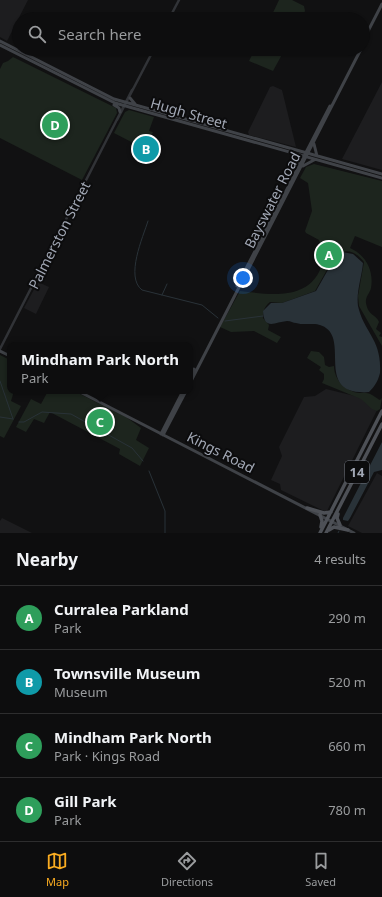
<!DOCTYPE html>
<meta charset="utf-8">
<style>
body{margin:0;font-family:"Noto Sans",sans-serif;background:#1b1b1c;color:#f1f3f6}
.you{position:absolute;left:243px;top:278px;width:14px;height:14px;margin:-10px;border:3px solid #fff;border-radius:50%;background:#1a73e8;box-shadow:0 0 0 6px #1a73e833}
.badge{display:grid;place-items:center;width:26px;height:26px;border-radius:50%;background:#faac21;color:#fff;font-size:13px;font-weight:700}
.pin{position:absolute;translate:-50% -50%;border:2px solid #fff;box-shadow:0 1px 4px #0006}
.popup{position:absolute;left:7px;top:342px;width:186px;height:52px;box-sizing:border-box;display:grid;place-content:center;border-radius:8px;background:#0d0d0e;filter:drop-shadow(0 1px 3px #0005);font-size:13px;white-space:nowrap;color:#9a9c9e}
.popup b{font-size:15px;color:#f1f3f6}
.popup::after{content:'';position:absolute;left:50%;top:100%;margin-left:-8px;border:8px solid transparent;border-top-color:#0d0d0e}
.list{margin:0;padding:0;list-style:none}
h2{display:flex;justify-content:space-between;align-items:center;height:52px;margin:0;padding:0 16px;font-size:17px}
h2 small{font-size:13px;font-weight:400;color:#9a9c9e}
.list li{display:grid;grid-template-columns:26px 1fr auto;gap:12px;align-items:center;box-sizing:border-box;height:64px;padding:0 16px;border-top:1px solid #2d2d2e}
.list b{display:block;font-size:15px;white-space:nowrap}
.list p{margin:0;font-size:13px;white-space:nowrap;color:#9a9c9e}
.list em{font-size:13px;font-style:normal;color:#9a9c9e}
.icon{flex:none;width:22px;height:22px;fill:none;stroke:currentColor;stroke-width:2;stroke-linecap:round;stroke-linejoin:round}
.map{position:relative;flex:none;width:382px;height:533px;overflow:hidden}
.search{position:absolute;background:#0d0d0e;box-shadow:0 1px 3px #0004;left:12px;right:12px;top:12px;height:44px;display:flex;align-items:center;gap:10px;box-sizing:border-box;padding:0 14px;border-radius:22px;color:#9a9c9e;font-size:15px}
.sheet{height:308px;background:#0d0d0e}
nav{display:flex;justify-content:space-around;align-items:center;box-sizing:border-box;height:56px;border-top:1px solid #2d2d2e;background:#0d0d0e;font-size:11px;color:#9a9c9e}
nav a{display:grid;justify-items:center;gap:2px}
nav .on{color:#faac21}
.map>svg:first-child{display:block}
.built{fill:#1d1d1f}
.green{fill:#1d251e}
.water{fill:#293238}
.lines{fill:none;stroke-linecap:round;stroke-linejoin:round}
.stream{stroke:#293238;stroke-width:1}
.tertiary{stroke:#313337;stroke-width:2.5}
.secondary{stroke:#3f4247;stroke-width:3}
.primary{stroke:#4d5056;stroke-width:3.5}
.labels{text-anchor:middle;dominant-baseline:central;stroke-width:4;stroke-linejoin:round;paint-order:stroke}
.shield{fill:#0c0c0d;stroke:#747882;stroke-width:1}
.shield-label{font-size:13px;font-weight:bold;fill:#a1a7b4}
.street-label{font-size:14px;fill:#a1a7b4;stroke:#0c0c0d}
</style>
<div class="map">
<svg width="382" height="533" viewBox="0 0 382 533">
<rect width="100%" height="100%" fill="#111112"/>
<path class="built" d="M0 0H28L7 41 0 37Z
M382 82V170L342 159Z
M273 86 282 90 296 147 249 135 248 132 270 87Z
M38 282 49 287 36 314 24 308Z
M326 389 363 398 379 406 327 511H324L281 490 280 484 271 480 282 456 279 447 304 397 315 396Z
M377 473 382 476V533H362L348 526Z
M2 518 32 533H0V521Z"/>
<path class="green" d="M279 0H292L304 6 305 11 301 19H270Z
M255 49H285L273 71 249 61Z
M13 57 116 108 117 113 82 180 0 138V69L3 63 8 61Z
M129 110 154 117 149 131 153 132 147 145 141 147 114 133 125 112Z
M314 164 382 181V247L355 236 350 248C366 255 374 271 371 288 370 293 365 297 366 303 368 316 377 315 379 322L376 329 381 333 379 336 382 337V346L359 306 358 296 364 262C356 252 348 248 336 254L315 291 282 303 270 302C264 307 263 311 263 318L269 325 268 330 281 337 277 343 254 331 231 332 220 327 240 291C267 294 304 301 319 272 321 268 324 263 324 258L319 240 306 233 305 231 312 211 308 183 300 178 306 167Z
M311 351 319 352 324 357 325 365 329 367 334 366C334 380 346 392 360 393 362 393 364 392 366 393 371 393 376 398 380 400L382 398 380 409 377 411 372 409 361 399 322 383 324 379V374L319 370 321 367 307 358Z
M0 355 10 360V391H14L11 401 21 406 4 438 0 436Z
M48 391H74L126 417 141 428 136 440 149 448 140 466 119 454 120 449 50 412 44 423 34 419 26 432 16 427 31 399 41 404Z"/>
<path class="water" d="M342 252 353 254 363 263C362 276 356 292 358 306 364 333 382 339 380 373 378 381 375 386 369 392 315 396 348 343 326 328 317 321 306 326 296 323 293 323 291 321 287 321 275 322 264 331 263 311L271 303H282L316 291 337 254Z
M382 442V470L374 472 350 518 348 521 343 520V518Z"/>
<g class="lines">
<path class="stream" d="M148 221C143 237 125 277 142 290L202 305 218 318
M162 295 167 284
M225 321 263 316
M0 381 13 419
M0 417 13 419
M19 422H24L42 412 71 414 132 448 143 461
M149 471 165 511V533
M338 533 339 531"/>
<path class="tertiary" d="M169 19 179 0
M117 120 154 49
M0 349 132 90"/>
<path class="secondary" d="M0 41 114 99 382 174
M363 41 382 4
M0 45 115 103 382 178
M130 98 135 104
M114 105 119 108 120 112
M314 144 317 156
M294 154 297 158 298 165
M303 166 314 160
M237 286 330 106
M0 351 10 356
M190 378 194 369
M190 383 361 49
M78 391 354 533
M161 434 183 391
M163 435 186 391"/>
<path class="primary" d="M307 508 324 513 331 512
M338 514 337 518 340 525
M320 515 322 521 321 527
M329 530 334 527 348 530
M320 533 382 411
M326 533 382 424"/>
</g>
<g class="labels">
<rect class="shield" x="345" y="461" width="24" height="22" rx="3"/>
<g class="shield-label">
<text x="357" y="472">14</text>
</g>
<g class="street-label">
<text transform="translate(189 113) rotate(16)">Hugh Street</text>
<text transform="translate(272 200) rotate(-63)">Bayswater Road</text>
<text transform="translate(59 235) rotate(-63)">Palmerston Street</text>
<text transform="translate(221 452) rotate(27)">Kings Road</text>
</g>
</g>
</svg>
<div class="you"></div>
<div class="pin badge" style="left:329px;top:255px;background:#2e9e5b">A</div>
<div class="pin badge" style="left:146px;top:149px;background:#0f9aa8">B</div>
<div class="pin badge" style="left:100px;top:422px;background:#2e9e5b">C</div>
<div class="popup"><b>Mindham Park North</b>Park</div>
<div class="pin badge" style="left:55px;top:125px;background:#2e9e5b">D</div>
<div class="search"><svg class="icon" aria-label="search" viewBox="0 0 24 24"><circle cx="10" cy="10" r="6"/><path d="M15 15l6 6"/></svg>Search here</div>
</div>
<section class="sheet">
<h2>Nearby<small>4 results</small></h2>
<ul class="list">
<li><span class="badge" style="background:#2e9e5b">A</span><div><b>Curralea Parkland</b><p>Park</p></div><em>290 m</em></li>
<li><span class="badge" style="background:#0f9aa8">B</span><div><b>Townsville Museum</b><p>Museum</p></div><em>520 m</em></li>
<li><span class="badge" style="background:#2e9e5b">C</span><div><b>Mindham Park North</b><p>Park · Kings Road</p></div><em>660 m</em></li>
<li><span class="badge" style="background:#2e9e5b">D</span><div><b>Gill Park</b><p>Park</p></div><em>780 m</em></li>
</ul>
</section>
<nav>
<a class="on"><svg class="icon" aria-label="map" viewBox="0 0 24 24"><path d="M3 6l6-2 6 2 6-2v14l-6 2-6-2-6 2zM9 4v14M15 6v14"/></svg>Map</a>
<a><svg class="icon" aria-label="directions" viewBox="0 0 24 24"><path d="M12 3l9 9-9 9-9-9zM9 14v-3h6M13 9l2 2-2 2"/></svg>Directions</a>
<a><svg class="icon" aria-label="saved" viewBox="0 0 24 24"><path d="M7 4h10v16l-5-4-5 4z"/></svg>Saved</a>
</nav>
